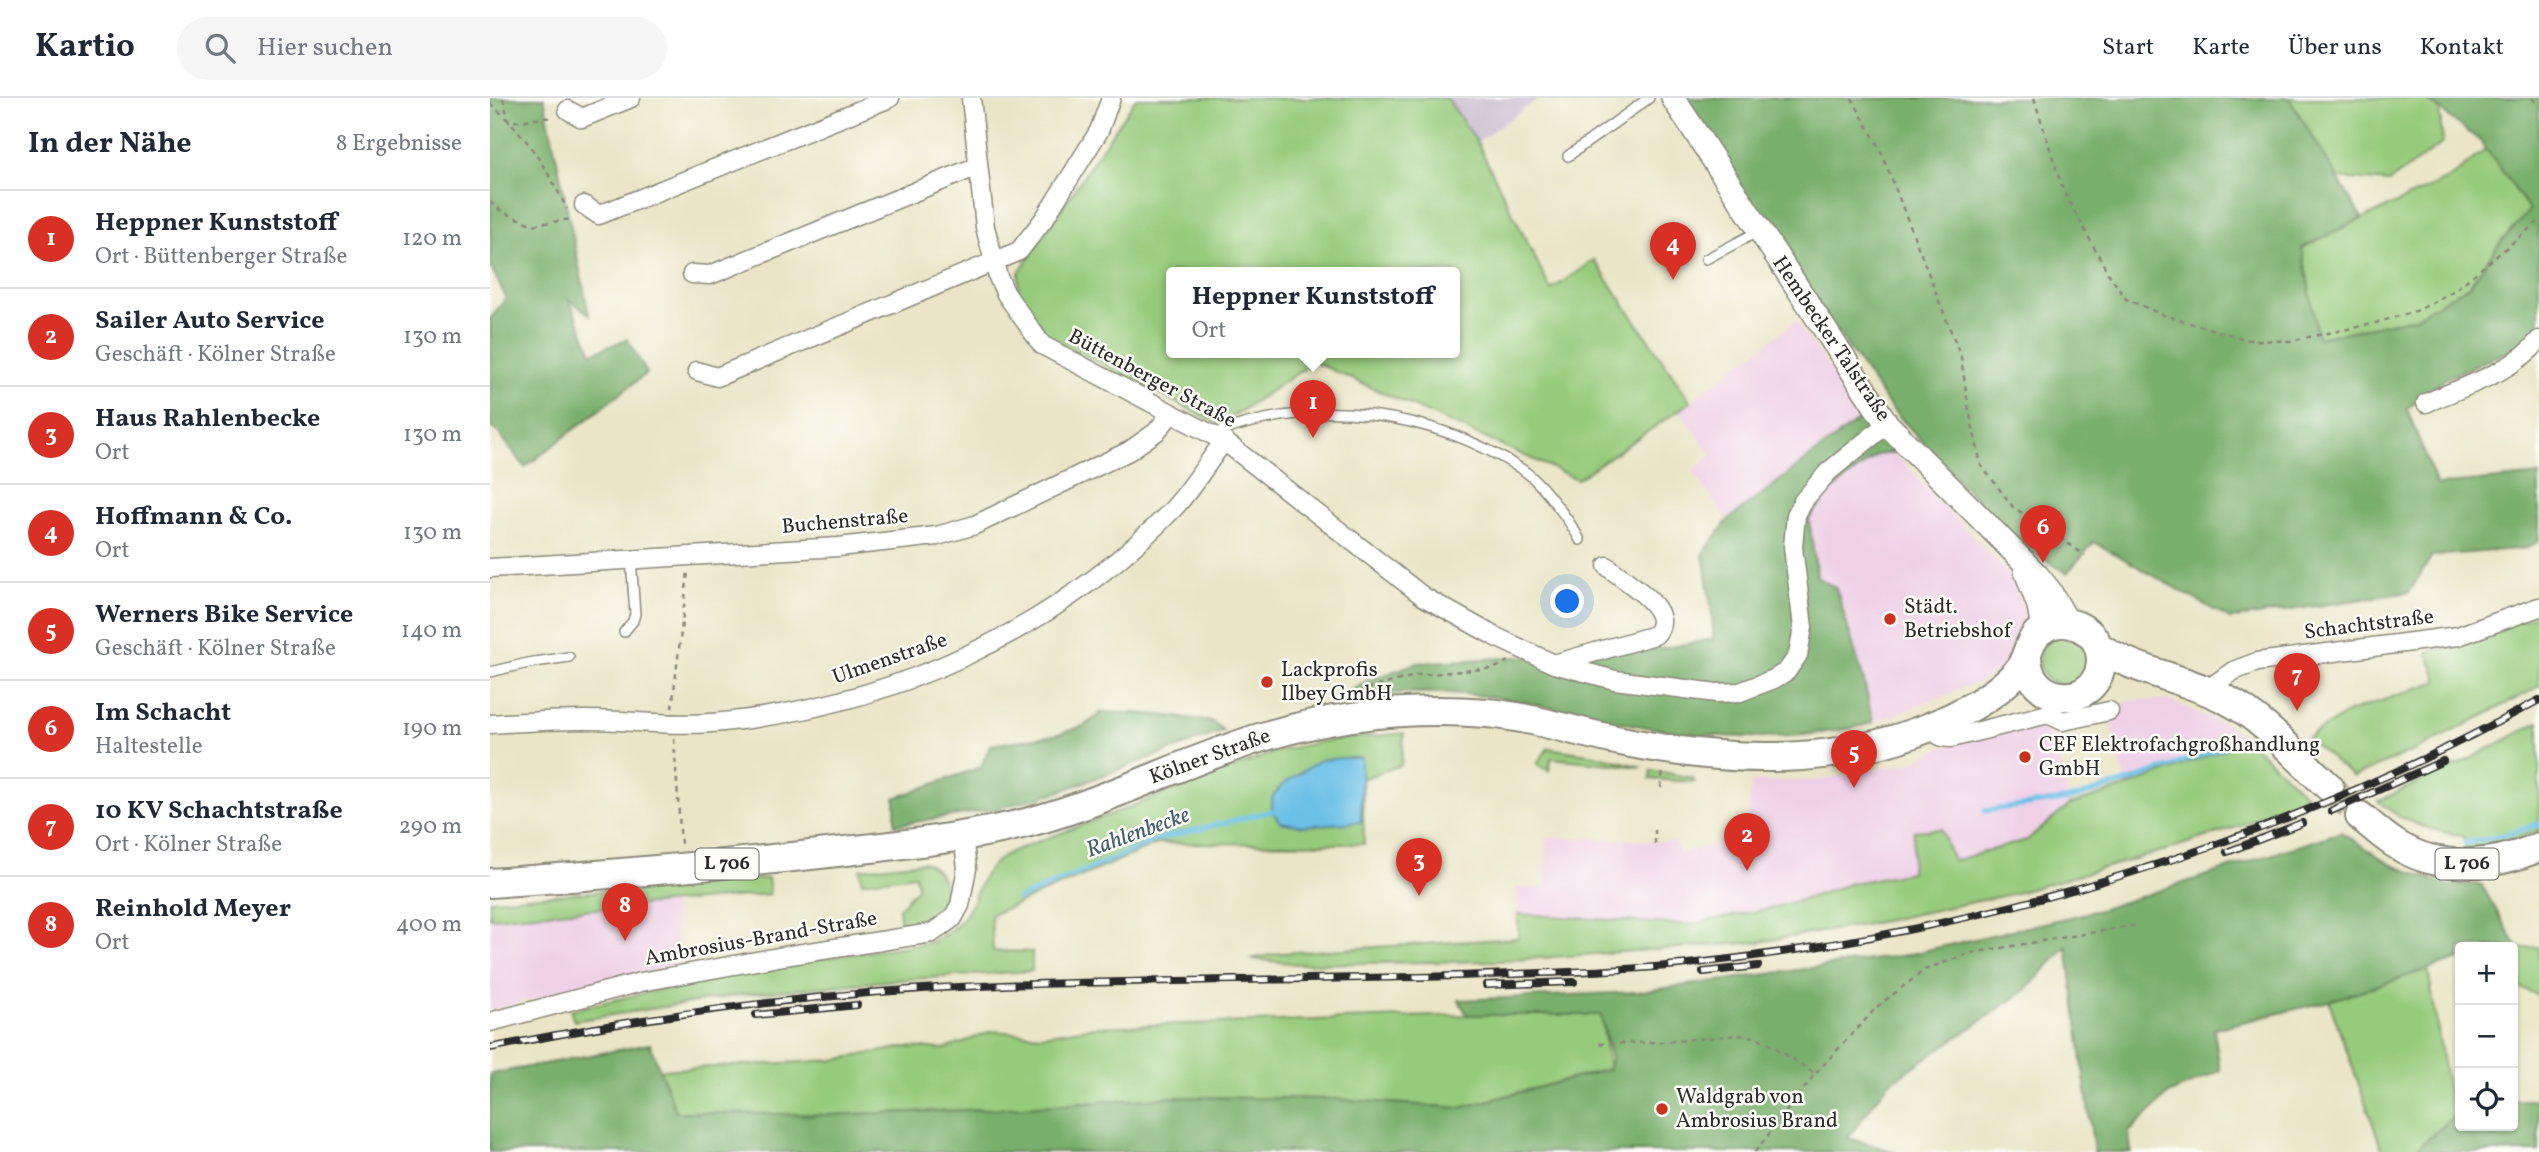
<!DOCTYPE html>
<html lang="de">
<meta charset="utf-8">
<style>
body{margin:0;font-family:Vollkorn,serif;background:#f6f6f7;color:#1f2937}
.controls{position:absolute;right:21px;bottom:21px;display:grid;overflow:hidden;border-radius:7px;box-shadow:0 2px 5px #0004}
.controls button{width:63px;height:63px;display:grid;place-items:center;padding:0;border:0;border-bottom:2px solid #e0e1e3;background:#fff;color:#1f2937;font:35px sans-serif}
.you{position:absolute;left:1078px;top:504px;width:24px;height:24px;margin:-18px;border:5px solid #fff;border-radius:50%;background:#1a73e8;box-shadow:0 0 0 10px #1a73e833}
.badge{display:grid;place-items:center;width:46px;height:46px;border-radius:50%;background:#d93025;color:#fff;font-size:23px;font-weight:700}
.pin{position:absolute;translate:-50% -58px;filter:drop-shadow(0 2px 4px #0008)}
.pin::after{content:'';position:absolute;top:37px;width:24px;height:21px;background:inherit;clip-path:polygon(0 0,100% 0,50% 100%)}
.popup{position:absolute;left:676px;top:169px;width:294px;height:91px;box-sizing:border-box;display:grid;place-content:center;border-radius:7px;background:#fff;filter:drop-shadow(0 2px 5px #0005);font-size:23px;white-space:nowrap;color:#747a83}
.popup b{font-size:26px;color:#1f2937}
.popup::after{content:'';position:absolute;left:50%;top:100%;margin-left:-14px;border:14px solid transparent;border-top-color:#fff}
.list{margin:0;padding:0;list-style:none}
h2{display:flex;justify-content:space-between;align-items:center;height:91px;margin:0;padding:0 28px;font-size:30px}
h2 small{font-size:23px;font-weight:400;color:#747a83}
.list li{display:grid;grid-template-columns:46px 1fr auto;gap:21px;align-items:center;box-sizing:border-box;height:98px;padding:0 28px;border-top:2px solid #e0e1e3}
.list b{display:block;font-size:26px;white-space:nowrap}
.list p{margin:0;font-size:23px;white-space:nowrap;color:#747a83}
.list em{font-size:23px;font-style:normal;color:#747a83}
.icon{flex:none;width:38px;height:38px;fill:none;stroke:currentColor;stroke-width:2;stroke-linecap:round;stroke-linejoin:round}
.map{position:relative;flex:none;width:2049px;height:1054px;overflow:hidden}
header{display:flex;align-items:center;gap:42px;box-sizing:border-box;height:98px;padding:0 35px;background:#fff;border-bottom:2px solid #e0e1e3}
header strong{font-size:33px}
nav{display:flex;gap:38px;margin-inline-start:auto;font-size:24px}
.search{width:490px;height:63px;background:#f6f6f7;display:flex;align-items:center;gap:18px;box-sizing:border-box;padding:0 24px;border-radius:38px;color:#747a83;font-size:26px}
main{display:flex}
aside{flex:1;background:#fff}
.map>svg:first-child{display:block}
.built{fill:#efd0e7}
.industrial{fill:#cdbed3}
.green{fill:#97cb7c;stroke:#617b54;stroke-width:2;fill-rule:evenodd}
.forest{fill:#79af6c;stroke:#526d4c;stroke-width:2}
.water{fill:#6ac0e7;stroke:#4a7689;stroke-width:2}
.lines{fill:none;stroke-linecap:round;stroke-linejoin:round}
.stream{stroke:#6ac0e7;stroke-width:5}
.primary-tunnel{stroke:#c4c0a7;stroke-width:28;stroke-dasharray:28 14;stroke-linecap:butt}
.service-casing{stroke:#8a8878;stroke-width:12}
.minor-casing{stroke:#8a8878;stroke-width:21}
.tertiary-casing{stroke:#8a8878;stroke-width:26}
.primary-casing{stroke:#8a8878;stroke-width:32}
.path{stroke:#8a8878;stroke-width:2.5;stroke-dasharray:5 5;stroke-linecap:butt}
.service{stroke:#fff;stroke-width:9}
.minor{stroke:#fff;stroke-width:18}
.tertiary{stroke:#fff;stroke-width:23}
.primary{stroke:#fff;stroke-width:28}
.rail-casing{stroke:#2b2b2b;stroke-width:8}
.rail{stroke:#fdfcf7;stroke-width:5;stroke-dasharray:16;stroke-linecap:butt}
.poi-dot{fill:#c8321e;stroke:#fdfcf7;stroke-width:2.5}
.labels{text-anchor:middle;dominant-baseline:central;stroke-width:5;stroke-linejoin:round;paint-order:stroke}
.shield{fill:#fdfcf7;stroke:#6a6a68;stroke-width:2}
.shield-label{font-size:19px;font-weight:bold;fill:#2b2b2b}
.street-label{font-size:21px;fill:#2b2b2b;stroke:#fdfcf7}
.poi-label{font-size:21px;fill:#2b2b2b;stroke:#fdfcf7;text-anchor:start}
.water-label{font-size:23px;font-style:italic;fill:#415f6d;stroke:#fdfcf7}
</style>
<header>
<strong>Kartio</strong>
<div class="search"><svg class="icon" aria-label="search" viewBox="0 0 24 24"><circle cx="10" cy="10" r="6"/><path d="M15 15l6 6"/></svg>Hier suchen</div>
<nav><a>Start</a><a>Karte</a><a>Über uns</a><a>Kontakt</a></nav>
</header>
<main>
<aside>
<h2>In der Nähe<small>8 Ergebnisse</small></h2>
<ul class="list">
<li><span class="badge">1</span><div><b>Heppner Kunststoff</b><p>Ort · Büttenberger Straße</p></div><em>120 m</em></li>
<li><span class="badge">2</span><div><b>Sailer Auto Service</b><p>Geschäft · Kölner Straße</p></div><em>130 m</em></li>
<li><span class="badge">3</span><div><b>Haus Rahlenbecke</b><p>Ort</p></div><em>130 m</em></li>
<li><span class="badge">4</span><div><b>Hoffmann &amp; Co.</b><p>Ort</p></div><em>130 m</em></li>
<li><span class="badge">5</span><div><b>Werners Bike Service</b><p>Geschäft · Kölner Straße</p></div><em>140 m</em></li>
<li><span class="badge">6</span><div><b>Im Schacht</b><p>Haltestelle</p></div><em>190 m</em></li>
<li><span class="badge">7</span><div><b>10 KV Schachtstraße</b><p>Ort · Kölner Straße</p></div><em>290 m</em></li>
<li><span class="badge">8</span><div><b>Reinhold Meyer</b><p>Ort</p></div><em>400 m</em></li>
</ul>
</aside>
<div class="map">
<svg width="2049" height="1054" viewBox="0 0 2049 1054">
<rect width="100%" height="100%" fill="#fdfcf7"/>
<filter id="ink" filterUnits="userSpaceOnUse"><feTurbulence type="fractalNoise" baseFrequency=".0143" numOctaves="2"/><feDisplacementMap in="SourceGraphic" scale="14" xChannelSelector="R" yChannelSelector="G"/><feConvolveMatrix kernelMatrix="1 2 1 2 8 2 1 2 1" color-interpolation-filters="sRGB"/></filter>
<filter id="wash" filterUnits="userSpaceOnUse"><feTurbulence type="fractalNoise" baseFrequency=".00686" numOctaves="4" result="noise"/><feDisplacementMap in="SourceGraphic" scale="28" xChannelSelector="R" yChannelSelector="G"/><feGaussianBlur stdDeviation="1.57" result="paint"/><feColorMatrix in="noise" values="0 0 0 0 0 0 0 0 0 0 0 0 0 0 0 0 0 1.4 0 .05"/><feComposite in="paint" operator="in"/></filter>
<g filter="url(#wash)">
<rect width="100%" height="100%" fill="#eae5c6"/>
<path class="built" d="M1306 223 1374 318 1238 422 1202 373 1222 357 1189 312Z
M1404 355 1525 482 1535 516 1534 524 1514 568 1491 583 1383 625 1374 583 1346 490 1327 479 1319 421 1339 395 1387 357Z
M1647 602 1681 603 1740 628 1758 642 1636 689 1617 608Z
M1558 612 1580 707 1537 742 1421 774 1358 786 1315 801 1277 811 1197 827 1028 816 1026 790H1055L1057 739 1184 744 1190 755 1255 740 1262 684 1330 682 1420 665 1453 649Z
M183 805 188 867 0 912V820Z"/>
<path class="industrial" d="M957 0H1049L987 44Z"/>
<path class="green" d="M646 0H957L987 44 1061 192 1104 162 1201 304 1087 381 824 264 730 327 559 239 528 194 529 174ZM681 174H965V254H681Z
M1799 0H1935L1949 11 1953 45 1899 84 1848 80Z
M1996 51 2040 112 2010 145 1980 187 1924 220 1828 240 1812 149 1960 80Z
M2049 516V588L2035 596 1930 650 1863 679 1817 640 1859 614 1948 583 1937 554 1989 543 1990 539Z
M1549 562a25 25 0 1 1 50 0a25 25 0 1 1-50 0Z
M2049 624V733L2002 749 1976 752 1973 738C1939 732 1914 725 1888 703L1978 662Z
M914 635 911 667 872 681 874 746 669 745 501 817 503 853 542 854V873L406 882 257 896 84 923 80 912 252 873 442 844C450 838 462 833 469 825 493 798 482 778 518 755L788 653 834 643Z
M1758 642 1818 699 1747 729 1676 752 1526 795 1379 826 1269 844 1009 863 808 866 760 861 791 855 1028 840V816L1197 827 1277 811 1315 801 1358 786 1421 774 1424 733 1451 731 1463 763 1537 742 1580 707 1636 689Z
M1058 650 1105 657 1152 669 1061 660 1059 673 1047 666Z
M1161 672 1202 680 1205 684 1160 681Z
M434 764C451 771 458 788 456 805 444 821 430 827 411 830L409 810 428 789 425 777 372 784 370 771Z
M278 780 280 796 0 820V802Z
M2049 849V898L2023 886V851Z
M1938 871 1962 1020 1923 1054H1893L1839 903Z
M977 917H1111L1119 971 970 1010 844 1001 686 999 502 1011 337 1017 185 1014 170 972 344 962 415 949 455 951 502 933 553 937 604 929Z"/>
<path class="forest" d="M0 0H54L99 216 79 201 102 255 137 241 157 275 35 369 8 334 0 329V221L16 200 0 167Z
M1194 0H1799L1872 120 1812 150 1828 240 1924 220 1980 187 2010 145 2040 112 1990 43 1935 0H2049V227L2032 247 1956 280 1917 311 1947 387 2049 377V443L2038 450 1942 458 1919 494 1740 521 1604 444 1577 475 1529 447 1402 311 1278 137Z
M1374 318 1404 355 1387 357 1339 395 1319 421 1327 479 1346 490 1374 583 1383 625C1312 643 1234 642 1162 630 1106 621 1052 605 995 598 945 592 897 595 847 600L877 583 927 565 1169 551 1223 541 1222 515 1213 456 1238 422Z
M612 614 660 616 721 623 734 633 568 694 506 711 405 727V700L491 669 500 647 565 637 594 628Z
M1851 734 1902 767 1960 788 1991 786 2028 850 1970 849V861L1839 903 1724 931 1730 973 1680 995 1639 1034 1641 1054H1604L1577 848 1535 893 1398 986 1358 1040 1406 1054H0V976L160 946 186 1014 337 1017 502 1011 686 999 844 1001 970 1010 1119 971 1121 960 1111 917H977L969 902 1147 894 1416 857 1609 812Z
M2023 1002H2049V1054H1923L1962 1020 1970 1017V1028H2023Z"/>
<path class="water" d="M852 660H871V724L812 728 790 724 782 713V700L791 688 830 662Z"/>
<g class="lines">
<path class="stream" d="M1495 713 1580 701 1640 683 1747 644
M1975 745 2015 737 2049 726
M528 801 669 741 782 713"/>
</g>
</g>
<g filter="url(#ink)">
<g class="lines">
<path class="primary-tunnel" d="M1839 689 1870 718"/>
<g class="service-casing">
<path id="service" d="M1078 58 1159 0
M1216 161 1269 133
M723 336C826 297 942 313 1033 372 1051 384 1080 423 1090 442
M134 534 143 523 145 516 141 460
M0 574 38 565 79 559"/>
</g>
<g class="minor-casing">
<path id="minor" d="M481 0 495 129 508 179 516 196 552 247 734 343 934 499 1006 539 1064 566 1125 582 1227 595 1250 594 1284 581 1297 573 1308 557 1313 529 1303 449 1306 417 1313 403 1338 374 1397 326
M78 12 92 20 141 0
M94 107 109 117 400 0
M202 176 220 177 488 68
M207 273 227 279 529 153 554 121 609 33 621 0
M1936 305C1972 289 2024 274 2049 242
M0 470 348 449 447 438 485 427 639 353 666 334 681 316
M1064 566 1165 537C1189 512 1135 484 1117 468
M1717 592 1743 573 1767 564 1968 538 2049 509
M0 626C32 624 64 622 95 622 142 622 186 629 233 624 402 607 564 534 683 411 702 391 717 365 734 343
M1441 627C1446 637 1450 640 1461 640L1558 616 1573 623 1619 613
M0 924 151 884 294 858 442 835 463 820 470 807 477 770 473 738"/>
</g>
<g class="tertiary-casing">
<path id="tertiary" d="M1183 0 1397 326 1547 477 1559 492 1578 525
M1536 473 1549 508 1553 530"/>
</g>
<g class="primary-casing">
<path id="primary" d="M1609 549C1648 575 1696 580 1737 602 1774 621 1808 661 1839 689
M1870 718C1881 727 1892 737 1904 745 1947 774 2003 769 2049 749
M0 785C113 777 226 768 338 755 399 748 460 742 519 729 609 709 691 663 779 637 848 617 924 609 997 615 1042 619 1086 634 1131 643 1224 662 1330 669 1421 636 1456 624 1507 600 1530 570 1539 557 1538 540 1553 531 1577 515 1612 533 1611 563 1609 612 1537 610 1537 557"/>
</g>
<path class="path" d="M13 0 19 24 64 19
M1362 0 1390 51 1471 259 1478 307 1491 367 1523 409 1595 457
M1544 0 1573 92 1618 175 1636 201 1673 217 1758 242 1800 243 1882 226 1929 212 1965 192 2049 123
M2042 0 2049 8
M0 6C34 32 58 73 77 111
M0 104 11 113 43 127 82 121
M858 596 928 577 1005 570 1018 563
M182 610 198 474
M184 641 191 746
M1171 690 1173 671
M1165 746V732
M1109 946 1176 944 1248 937 1265 939 1277 944 1325 976
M1265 1054 1325 976 1388 908 1436 871 1481 855 1647 827"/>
<use href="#service" class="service"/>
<use href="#minor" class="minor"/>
<use href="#tertiary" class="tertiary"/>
<use href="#primary" class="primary"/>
<g class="rail-casing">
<path id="rail" d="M1841 713 1953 663
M1737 754 1812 725
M1213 874 1268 868
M996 887 1084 884
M266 917 367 907
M0 950C169 915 340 893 513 887 664 882 815 882 966 878 1044 875 1121 874 1198 866 1496 834 1786 746 2049 602"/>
</g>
<use href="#rail" class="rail"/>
</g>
</g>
<g class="poi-dot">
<circle cx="1400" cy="521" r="7"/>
<circle cx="777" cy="584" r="7"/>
<circle cx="1535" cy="659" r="7"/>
<circle cx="1172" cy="1011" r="7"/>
</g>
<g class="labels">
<g class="shield">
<rect x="205.5" y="750.5" width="63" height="31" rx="5"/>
<rect x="1945.5" y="750.5" width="63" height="31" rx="5"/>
</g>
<g class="shield-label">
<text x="237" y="766">L 706</text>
<text x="1977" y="766">L 706</text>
</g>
<g class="street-label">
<text transform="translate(1341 241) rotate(56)">Hembecker Talstraße</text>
<text transform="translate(662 281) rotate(28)">Büttenberger Straße</text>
<text transform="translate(355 424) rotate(-5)">Buchenstraße</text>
<text transform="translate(1879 527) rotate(-7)">Schachtstraße</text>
<text transform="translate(400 561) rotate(-19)">Ulmenstraße</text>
<text transform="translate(720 659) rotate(-20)">Kölner Straße</text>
<text transform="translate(271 841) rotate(-10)">Ambrosius-Brand-Straße</text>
</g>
<g class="poi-label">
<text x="1414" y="509">Städt.<tspan x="1414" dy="24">Betriebshof</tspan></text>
<text x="791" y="572">Lackprofis<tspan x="791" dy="24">Ilbey GmbH</tspan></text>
<text x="1549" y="647">CEF Elektrofachgroßhandlung<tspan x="1549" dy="24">GmbH</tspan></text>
<text x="1186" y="999">Waldgrab von<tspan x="1186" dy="24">Ambrosius Brand</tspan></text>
</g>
<g class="water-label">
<text transform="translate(648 735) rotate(-20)">Rahlenbecke</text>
</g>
</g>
</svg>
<div class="controls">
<button>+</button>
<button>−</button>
<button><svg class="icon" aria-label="locate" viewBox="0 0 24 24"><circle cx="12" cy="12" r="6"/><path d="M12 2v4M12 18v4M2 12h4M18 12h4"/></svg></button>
</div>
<div class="you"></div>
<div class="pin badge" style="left:823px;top:340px">1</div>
<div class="popup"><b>Heppner Kunststoff</b>Ort</div>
<div class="pin badge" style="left:1257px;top:773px">2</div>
<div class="pin badge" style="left:929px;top:798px">3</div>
<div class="pin badge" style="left:1183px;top:182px">4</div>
<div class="pin badge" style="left:1364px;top:690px">5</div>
<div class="pin badge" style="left:1553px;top:465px">6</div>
<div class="pin badge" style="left:1807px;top:613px">7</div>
<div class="pin badge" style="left:135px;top:843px">8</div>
</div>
</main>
